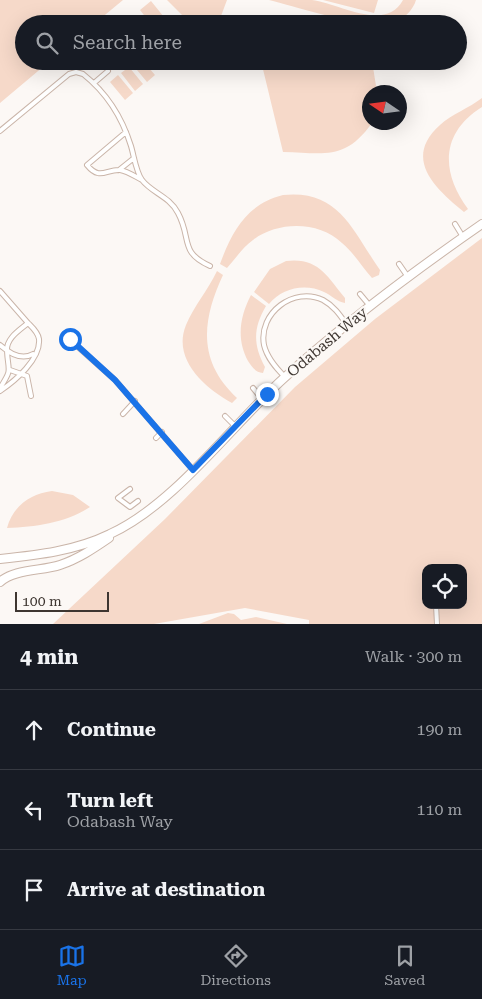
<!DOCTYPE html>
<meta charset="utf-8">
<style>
body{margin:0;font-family:"Roboto Serif",serif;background:#20242c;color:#f1f3f6}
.controls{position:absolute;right:15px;bottom:15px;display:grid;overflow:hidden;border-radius:10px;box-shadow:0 5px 20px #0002}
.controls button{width:45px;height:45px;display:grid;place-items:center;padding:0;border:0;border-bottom:1px solid #363941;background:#171b24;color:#f1f3f6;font:25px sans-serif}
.compass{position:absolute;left:362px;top:85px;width:45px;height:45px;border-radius:50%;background:#171b24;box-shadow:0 5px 20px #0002;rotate:283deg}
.scale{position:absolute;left:15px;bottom:12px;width:94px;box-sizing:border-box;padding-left:5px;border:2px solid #3e3631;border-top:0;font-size:14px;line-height:18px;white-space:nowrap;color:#3e3631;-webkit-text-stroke:4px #fcf8f5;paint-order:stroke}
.stop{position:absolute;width:15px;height:15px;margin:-11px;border:4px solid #1a73e8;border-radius:50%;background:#fff}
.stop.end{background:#1a73e8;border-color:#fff;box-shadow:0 1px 5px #0008}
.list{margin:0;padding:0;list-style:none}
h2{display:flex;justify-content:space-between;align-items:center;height:65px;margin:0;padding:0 20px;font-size:21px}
h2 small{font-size:16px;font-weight:400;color:#9ea1a6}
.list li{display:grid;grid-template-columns:32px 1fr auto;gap:15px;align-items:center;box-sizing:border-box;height:80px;padding:0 20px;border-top:1px solid #363941}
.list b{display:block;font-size:19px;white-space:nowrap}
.list p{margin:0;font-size:16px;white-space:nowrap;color:#9ea1a6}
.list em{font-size:16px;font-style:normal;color:#9ea1a6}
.icon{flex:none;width:28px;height:28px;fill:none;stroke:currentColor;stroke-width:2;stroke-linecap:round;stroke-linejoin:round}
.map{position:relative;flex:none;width:482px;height:624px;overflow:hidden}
.search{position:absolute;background:#171b24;box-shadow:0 5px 20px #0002;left:15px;right:15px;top:15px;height:55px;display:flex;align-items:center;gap:12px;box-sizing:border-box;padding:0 18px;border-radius:28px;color:#9ea1a6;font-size:19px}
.sheet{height:305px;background:#171b24}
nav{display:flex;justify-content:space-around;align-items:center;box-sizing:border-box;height:70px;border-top:1px solid #363941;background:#171b24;font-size:14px;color:#9ea1a6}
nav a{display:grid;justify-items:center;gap:2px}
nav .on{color:#1a73e8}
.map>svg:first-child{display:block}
.green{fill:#f6d9c9;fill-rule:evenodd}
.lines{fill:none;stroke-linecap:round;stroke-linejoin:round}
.lane-casing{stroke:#cab5a9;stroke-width:6}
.street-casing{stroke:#cab5a9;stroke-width:10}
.lane{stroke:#fff;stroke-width:4}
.street{stroke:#fff;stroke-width:8}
.route{stroke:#1a73e8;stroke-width:6}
.labels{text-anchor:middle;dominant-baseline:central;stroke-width:4.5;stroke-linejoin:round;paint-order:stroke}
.street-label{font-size:15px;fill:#3e3631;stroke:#fcf8f5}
</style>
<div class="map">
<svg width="482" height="624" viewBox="0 0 482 624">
<rect width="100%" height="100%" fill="#fcf8f5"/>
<path class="green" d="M0 0H123L94 24H24V61H50L0 103Z
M167 0H227L218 24H191Z
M269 0C283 0 298 0 312 0 339 3 385 33 403 0H416C413 10 405 18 395 22 369 31 298 7 269 0Z
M323 0H378L374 13Z
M151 1 168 22 165 24H151L140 10Z
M136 61H143L155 75 147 82 132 64Z
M261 61H372L377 92H370V122L372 123C345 161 324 153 283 152Z
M129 67 143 84 135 91 121 73Z
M118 75 133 93 125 100 110 82Z
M482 98V107C440 133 441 173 468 209L464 212C436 189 402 159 440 125 452 114 469 108 482 98Z
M283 195C340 189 353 232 380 270L379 275 372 278C362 267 354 253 342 243 319 221 278 221 253 240 243 247 236 258 227 268L220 264C232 231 247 204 283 195Z
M482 238V624H309V620L245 608 154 624H53L165 519 295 387 375 319ZM426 568H463V605H426Z
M286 261C318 257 327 276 345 298V303C337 302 331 295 324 292 305 283 282 288 269 304L254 292 270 269Z
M217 271 223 275C202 320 197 361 237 398L232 403C204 388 172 359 186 325 194 306 208 290 217 271Z
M251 295 266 306C253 328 253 345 265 367L263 373C255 372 252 367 248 361 236 339 240 316 251 295Z
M52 491 73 495 90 507C65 523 36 527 7 528 13 506 30 494 52 491Z
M228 613 234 614 241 620 256 617 287 624H199Z"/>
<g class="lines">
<g class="lane-casing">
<path id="lane" d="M94 83 108 71
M0 131 69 74 76 72 83 74C107 93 122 117 131 146 134 156 136 172 142 180 152 193 169 196 178 213 192 239 179 252 210 266
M126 132 87 165C100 181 106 169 120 170 127 171 136 177 142 180
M119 170 134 158
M455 224 463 237
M399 264 408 277
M0 291 28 323
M360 294 370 306
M69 339 115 380 193 470
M0 345C9 353 21 361 33 354
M10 370 27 376 31 396
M285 377C276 368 267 358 264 345 258 313 294 286 323 300 334 306 340 315 347 325
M0 388C13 368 8 372 7 351 6 338 20 330 28 323 32 327 38 332 39 339 41 359 15 381 0 391
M253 388 262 399
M123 414 135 401
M225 416 235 426
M156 438 162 432
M130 489 118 498 130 507 138 501
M436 605 437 624"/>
</g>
<g class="street-casing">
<path id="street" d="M0 559C38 555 75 551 110 534 174 505 232 425 284 378 346 322 414 271 482 224
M0 582C14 569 42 571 60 565 78 559 93 549 109 538"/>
</g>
<use href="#lane" class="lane"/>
<use href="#street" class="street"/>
</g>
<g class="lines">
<path class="route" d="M70 339 115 380 193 470 267 394"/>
</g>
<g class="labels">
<g class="street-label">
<text transform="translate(327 342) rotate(-40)">Odabash Way</text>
</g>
</g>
</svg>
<div class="controls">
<button><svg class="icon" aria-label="locate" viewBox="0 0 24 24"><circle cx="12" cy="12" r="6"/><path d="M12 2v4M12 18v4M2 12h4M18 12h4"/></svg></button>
</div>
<svg class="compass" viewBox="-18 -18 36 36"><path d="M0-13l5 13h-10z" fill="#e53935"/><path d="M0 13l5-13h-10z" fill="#9ea1a6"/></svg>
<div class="scale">100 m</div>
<div class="stop" style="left:70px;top:339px"></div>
<div class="stop end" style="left:267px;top:394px"></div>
<div class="search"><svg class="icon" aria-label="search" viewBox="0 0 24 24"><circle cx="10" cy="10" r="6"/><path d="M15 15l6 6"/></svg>Search here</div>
</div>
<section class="sheet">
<h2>4 min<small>Walk · 300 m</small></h2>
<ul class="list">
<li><svg class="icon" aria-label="ahead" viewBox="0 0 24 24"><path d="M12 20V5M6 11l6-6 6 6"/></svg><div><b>Continue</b></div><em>190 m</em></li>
<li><svg class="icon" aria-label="left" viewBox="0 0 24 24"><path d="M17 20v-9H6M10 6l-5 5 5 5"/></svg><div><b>Turn left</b><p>Odabash Way</p></div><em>110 m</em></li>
<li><svg class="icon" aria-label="arrive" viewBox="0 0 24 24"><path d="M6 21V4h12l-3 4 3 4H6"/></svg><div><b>Arrive at destination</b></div></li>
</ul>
</section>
<nav>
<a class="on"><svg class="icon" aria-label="map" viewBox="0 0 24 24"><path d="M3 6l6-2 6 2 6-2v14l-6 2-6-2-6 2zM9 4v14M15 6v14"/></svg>Map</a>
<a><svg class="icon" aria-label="directions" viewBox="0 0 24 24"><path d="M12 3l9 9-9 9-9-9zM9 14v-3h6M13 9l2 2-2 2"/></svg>Directions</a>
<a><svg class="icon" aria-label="saved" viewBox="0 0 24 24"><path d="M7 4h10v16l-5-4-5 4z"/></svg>Saved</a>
</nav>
